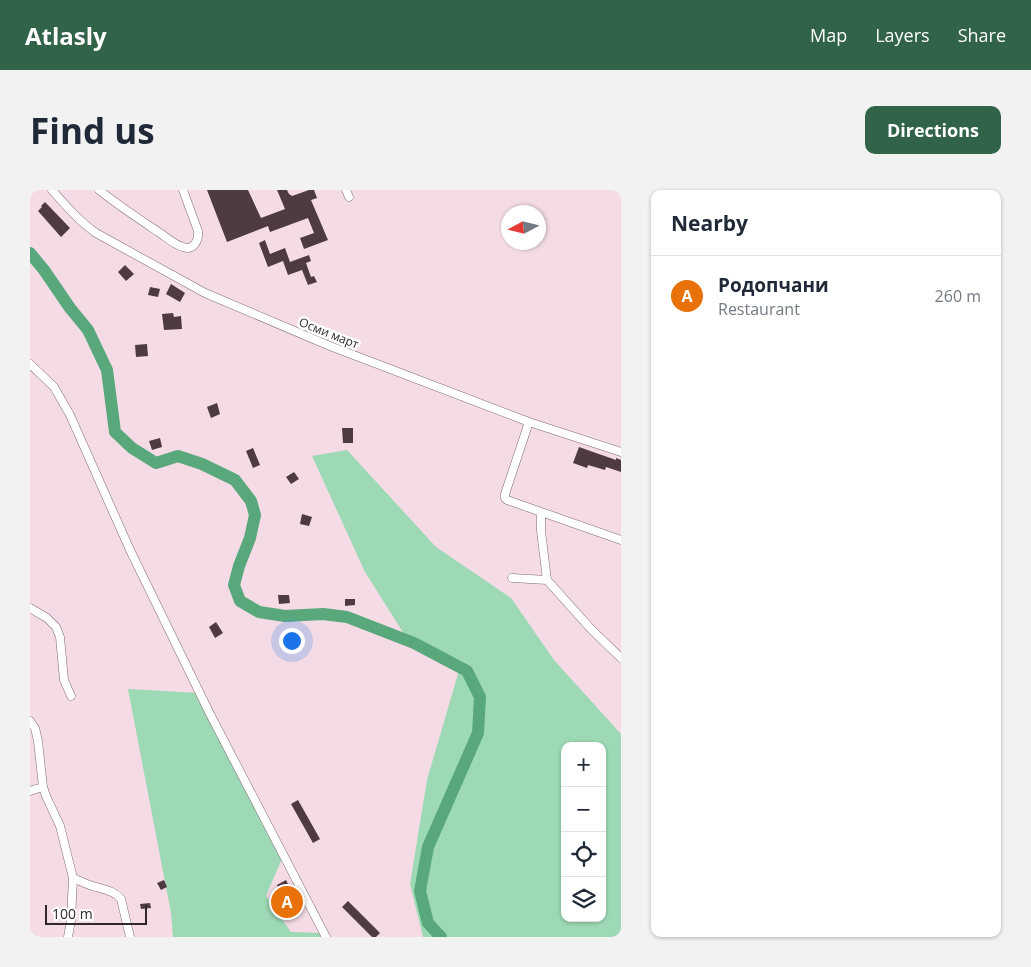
<!DOCTYPE html>
<meta charset="utf-8">
<style>
body{margin:0;font-family:"Open Sans",sans-serif;background:#f2f2f3;color:#1f2937}
.controls{position:absolute;right:15px;bottom:15px;display:grid;overflow:hidden;border-radius:10px;box-shadow:0 1px 4px #0004}
.controls button{width:45px;height:45px;display:grid;place-items:center;padding:0;border:0;border-bottom:1px solid #e0e1e3;background:#fff;color:#1f2937;font:25px sans-serif}
.compass{position:absolute;left:471px;top:15px;width:45px;height:45px;border-radius:50%;background:#fff;box-shadow:0 1px 4px #0004;rotate:263deg}
.scale{position:absolute;left:15px;bottom:12px;width:102px;box-sizing:border-box;padding-left:5px;border:2px solid #31282c;border-top:0;font-size:14px;line-height:18px;white-space:nowrap;color:#31282c;-webkit-text-stroke:4px #fff;paint-order:stroke}
.you{position:absolute;left:261px;top:450px;width:18px;height:18px;margin:-12px;border:4px solid #fff;border-radius:50%;background:#1a73e8;box-shadow:0 0 0 8px #1a73e833}
.badge{display:grid;place-items:center;width:32px;height:32px;border-radius:50%;background:#306347;color:#fff;font-size:16px;font-weight:700}
.pin{position:absolute;translate:-50% -50%;border:2px solid #fff;box-shadow:0 1px 5px #0006}
.list{margin:0;padding:0;list-style:none}
h2{display:flex;justify-content:space-between;align-items:center;height:65px;margin:0;padding:0 20px;font-size:21px}
h2 small{font-size:16px;font-weight:400;color:#747a83}
.list li{display:grid;grid-template-columns:32px 1fr auto;gap:15px;align-items:center;box-sizing:border-box;height:80px;padding:0 20px;border-top:1px solid #e0e1e3}
.list b{display:block;font-size:19px;white-space:nowrap}
.list p{margin:0;font-size:16px;white-space:nowrap;color:#747a83}
.list em{font-size:16px;font-style:normal;color:#747a83}
.icon{flex:none;width:28px;height:28px;fill:none;stroke:currentColor;stroke-width:2;stroke-linecap:round;stroke-linejoin:round}
.map{position:relative;flex:none;width:591px;height:747px;overflow:hidden;border-radius:10px}
header{display:flex;align-items:center;gap:30px;box-sizing:border-box;height:70px;padding:0 25px;background:#306347;color:#fff}
header strong{font-size:24px}
nav{display:flex;gap:28px;margin-inline-start:auto;font-size:18px}
.intro{display:flex;align-items:center;justify-content:space-between;box-sizing:border-box;height:120px;padding:0 30px}
h1{margin:0;font-size:35px}
.button{padding:12px 22px;border-radius:10px;background:#306347;color:#fff;font-size:18px;font-weight:700}
main{display:flex;gap:30px;padding:0 30px}
aside{flex:1;background:#fff;border-radius:10px;box-shadow:0 1px 4px #0004}
.map>svg:first-child{display:block}
.green{fill:#9dd9b5;fill-rule:evenodd}
.lines{fill:none;stroke-linecap:round;stroke-linejoin:round}
.river{stroke:#58a87c;stroke-width:12}
.building{fill:#4e3a42}
.minor-casing{stroke:#806b73;stroke-width:9}
.minor{stroke:#fff;stroke-width:8}
.labels{text-anchor:middle;dominant-baseline:central;stroke-width:5;stroke-linejoin:round;paint-order:stroke}
.street-label{font-size:12px;fill:#31282c;stroke:#fff}
</style>
<header>
<strong>Atlasly</strong>
<nav><a>Map</a><a>Layers</a><a>Share</a></nav>
</header>
<div class="intro"><h1>Find us</h1><a class="button">Directions</a></div>
<main>
<div class="map">
<svg width="591" height="747" viewBox="0 0 591 747">
<rect width="100%" height="100%" fill="#f4dbe5"/>
<path class="green" d="M317 260 406 357 481 408 524 470 591 544V747H393L380 694 397 590 430 477 374 444 335 382 282 266ZM535 556H572V728H535Z
M98 499 170 503 254 664 236 706 261 742 294 743 296 747H143L141 723Z"/>
<g class="lines">
<path class="river" d="M0 63 14 80 40 118 58 140 77 180 85 242 102 258 126 273 148 266 172 274 205 290 221 311 225 325 220 348 209 376 204 395 210 411 229 422 255 426 293 424 317 427 384 453 437 481 450 507 448 543 398 657 390 701 398 733 411 747"/>
</g>
<path class="building" d="M177 0H218L231 28 255 19 247 0H257L259 4 262 6 279 0H284L287 8 281 10 298 50 274 59 270 48 284 43 278 28 240 42 238 36 197 52Z
M15 12 40 38 31 47 8 21 12 17 11 16Z
M235 50 240 64 255 58 260 72 279 65 281 71 276 73 281 87 284 86 287 92 278 95 272 80 258 85 253 71 238 77 229 53Z
M95 75 104 84 96 91 88 82Z
M141 94 155 103 150 112 136 104Z
M120 97 130 99 128 107 118 105Z
M143 123 144 127 151 126 152 139 134 140 132 124Z
M117 154 118 166 106 167 105 155Z
M187 213 190 224 181 228 177 217Z
M312 238H323V253H313Z
M130 248 132 257 122 260 119 251Z
M549 257 586 270V268L591 270V282L576 277 575 280 558 275 557 278 543 273Z
M223 258 230 275 223 278 216 261Z
M264 282 269 289 261 294 256 287Z
M272 324 282 327 279 336 270 334Z
M248 405H259L260 413 249 414Z
M315 409H325V415L315 416Z
M186 432 193 443 185 448 179 437Z
M268 610 290 649 283 653 261 614Z
M134 690 137 697 131 700 127 693Z
M256 690 269 718 254 725 246 706 251 704 247 695Z
M318 711 350 743 346 747H342L312 717Z
M120 713 121 718 111 719 110 714Z"/>
<g class="lines">
<g class="minor-casing">
<path id="minor" d="M22 0C36 16 49 31 66 43L175 103 300 156 499 232 591 262
M69 0C89 16 109 29 130 43 137 48 145 55 153 57 164 61 169 50 168 41L153 0
M316 0 319 7
M0 174 24 197 40 225 100 360 179 522 296 747
M499 232 475 304V308L477 310 591 350
M511 322V341L517 390 561 439 591 468
M482 388 517 390
M0 418 17 428 26 437 30 447 34 490 41 506
M0 531 5 538 8 551 13 597 16 606 30 636 43 688 41 730 38 747
M0 601 13 597
M43 688C50 691 58 695 66 697 76 700 84 701 91 709L100 747"/>
</g>
<use href="#minor" class="minor"/>
</g>
<g class="labels">
<g class="street-label">
<text transform="translate(299 143) rotate(22)">Осми март</text>
</g>
</g>
</svg>
<div class="controls">
<button>+</button>
<button>−</button>
<button><svg class="icon" aria-label="locate" viewBox="0 0 24 24"><circle cx="12" cy="12" r="6"/><path d="M12 2v4M12 18v4M2 12h4M18 12h4"/></svg></button>
<button><svg class="icon" aria-label="layers" viewBox="0 0 24 24"><path d="M12 4l9 5-9 5-9-5zM3 14l9 5 9-5"/></svg></button>
</div>
<svg class="compass" viewBox="-18 -18 36 36"><path d="M0-13l5 13h-10z" fill="#e53935"/><path d="M0 13l5-13h-10z" fill="#747a83"/></svg>
<div class="scale">100 m</div>
<div class="you"></div>
<div class="pin badge" style="left:257px;top:712px;background:#e8710a">A</div>
</div>
<aside>
<h2>Nearby<small></small></h2>
<ul class="list">
<li><span class="badge" style="background:#e8710a">A</span><div><b>Родопчани</b><p>Restaurant</p></div><em>260 m</em></li>
</ul>
</aside>
</main>
